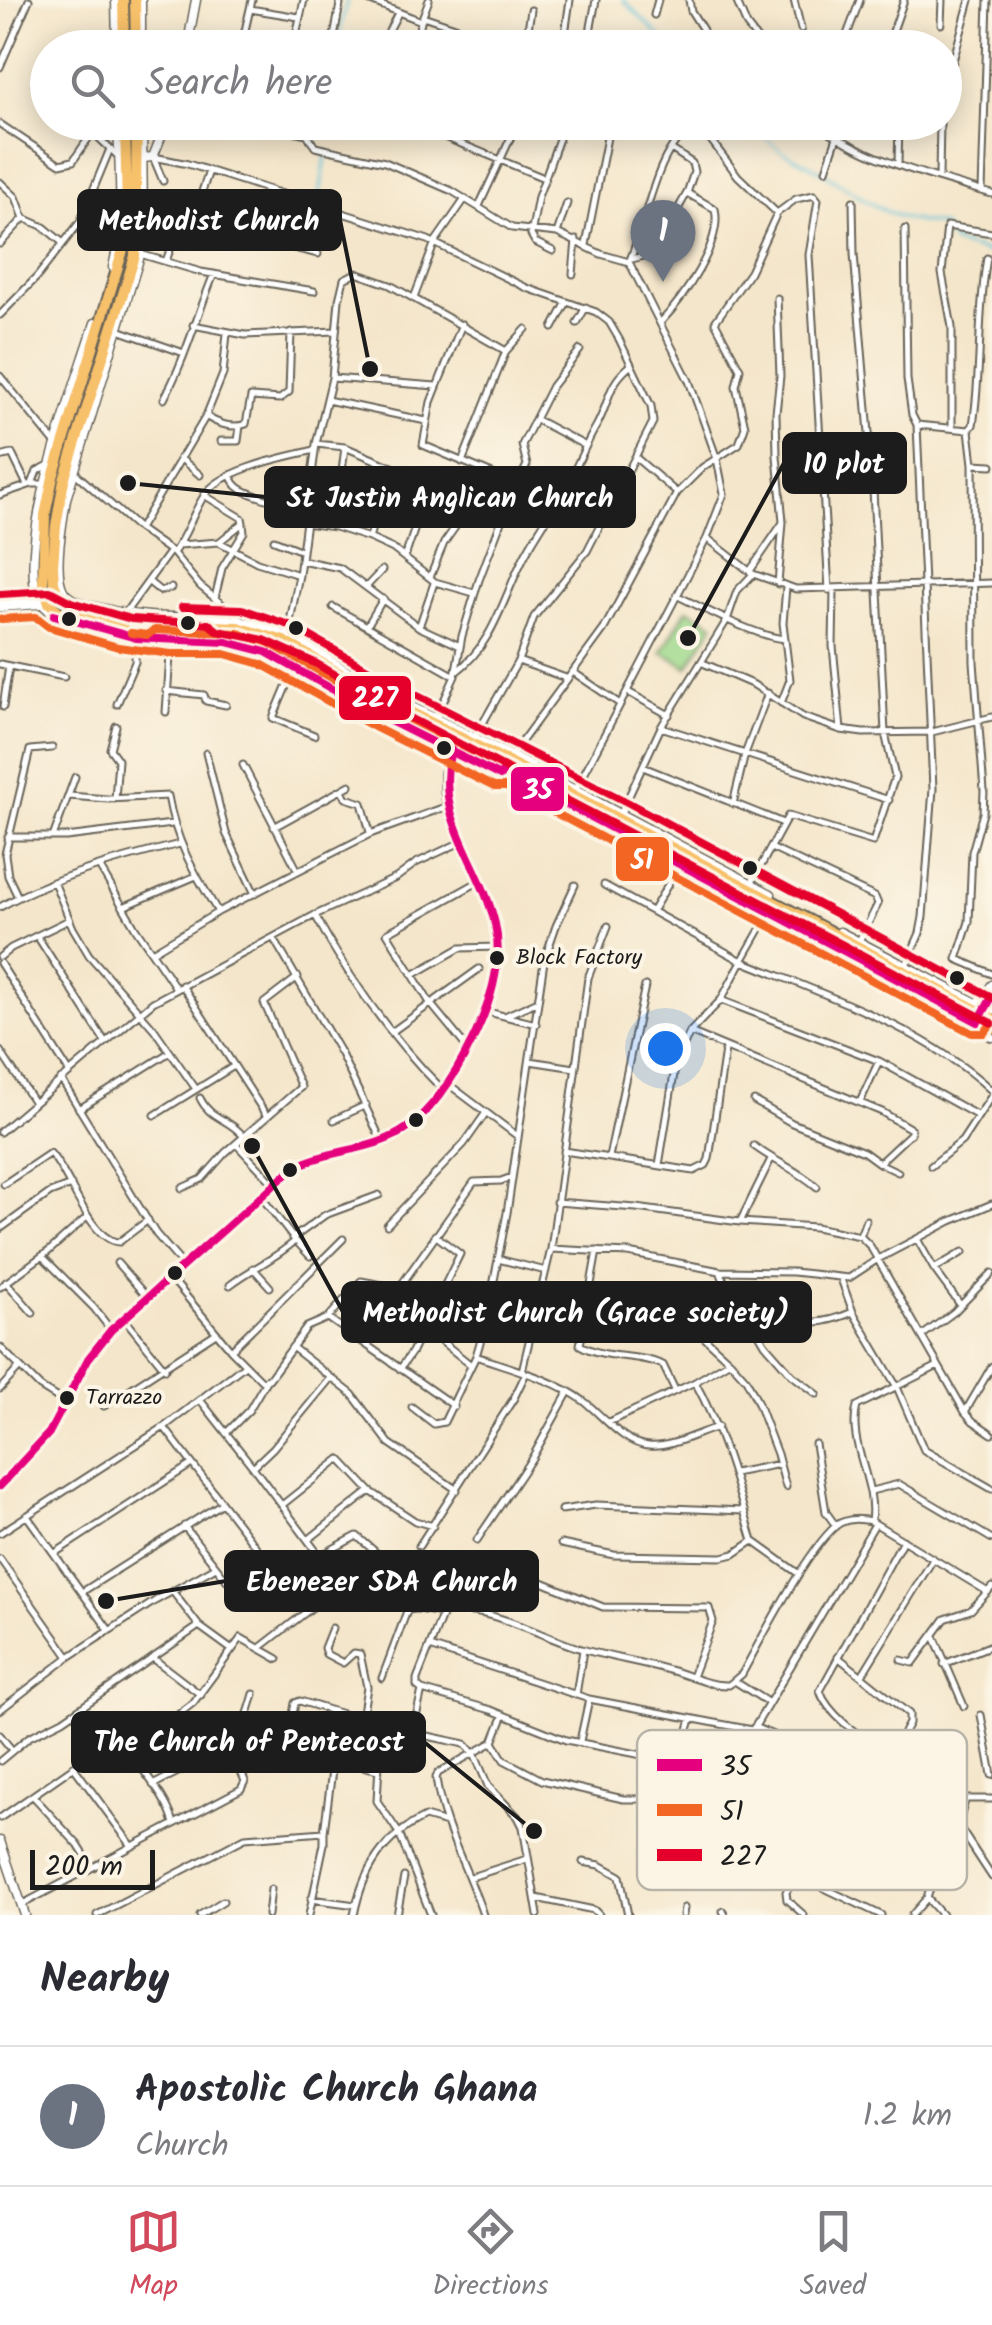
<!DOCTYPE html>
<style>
body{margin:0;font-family:Kalam,sans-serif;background:#f2f2f3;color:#2b2b33}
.scale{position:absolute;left:30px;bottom:25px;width:125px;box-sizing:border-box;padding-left:10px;border:5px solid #1c1c1c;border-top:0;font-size:28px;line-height:35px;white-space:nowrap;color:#1c1c1c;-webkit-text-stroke:8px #fcf5e5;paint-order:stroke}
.you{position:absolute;left:665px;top:1048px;width:35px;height:35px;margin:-25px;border:8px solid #fff;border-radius:50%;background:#1a73e8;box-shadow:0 0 0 15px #1a73e833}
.badge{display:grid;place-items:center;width:65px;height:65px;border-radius:50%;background:#d1495b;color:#fff;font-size:32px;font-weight:700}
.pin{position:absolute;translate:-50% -82px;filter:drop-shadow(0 2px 5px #0008)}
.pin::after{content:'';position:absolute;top:52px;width:35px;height:30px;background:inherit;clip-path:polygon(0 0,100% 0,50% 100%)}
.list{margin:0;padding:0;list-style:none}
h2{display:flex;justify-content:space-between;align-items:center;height:130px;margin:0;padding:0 40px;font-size:42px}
h2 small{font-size:32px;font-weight:400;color:#7c7c81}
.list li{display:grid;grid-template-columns:65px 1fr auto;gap:30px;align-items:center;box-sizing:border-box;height:140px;padding:0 40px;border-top:2px solid #e1e1e2}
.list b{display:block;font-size:38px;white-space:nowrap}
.list p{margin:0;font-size:32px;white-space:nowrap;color:#7c7c81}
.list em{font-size:32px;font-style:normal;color:#7c7c81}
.icon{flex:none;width:55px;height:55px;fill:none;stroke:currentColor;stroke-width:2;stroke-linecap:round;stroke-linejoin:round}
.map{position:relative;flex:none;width:992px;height:1915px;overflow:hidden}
.search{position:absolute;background:#fff;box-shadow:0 5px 25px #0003;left:30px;right:30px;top:30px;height:110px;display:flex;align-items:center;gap:25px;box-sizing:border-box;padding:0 35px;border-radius:55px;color:#7c7c81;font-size:38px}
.sheet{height:270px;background:#fff}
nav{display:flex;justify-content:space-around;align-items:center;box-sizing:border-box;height:140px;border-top:2px solid #e1e1e2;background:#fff;font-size:28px;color:#7c7c81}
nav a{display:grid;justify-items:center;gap:5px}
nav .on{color:#d1495b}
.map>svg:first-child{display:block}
.green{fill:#9ed98c;stroke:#5d7a54;stroke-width:2.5}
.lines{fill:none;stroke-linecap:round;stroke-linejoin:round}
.stream{stroke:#5fc4dd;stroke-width:2.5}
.minor-casing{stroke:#686359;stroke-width:9}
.tertiary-casing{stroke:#686359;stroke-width:11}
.primary-casing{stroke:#686359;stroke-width:14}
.minor{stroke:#fff;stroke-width:5}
.tertiary{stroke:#fff;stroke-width:8}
.primary{stroke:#f7c06b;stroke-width:10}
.bus-1-casing{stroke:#fcf5e5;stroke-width:15}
.bus-2-casing{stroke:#fcf5e5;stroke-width:15}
.bus-3-casing{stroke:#fcf5e5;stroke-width:15}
.bus-1{stroke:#e5007d;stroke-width:8}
.bus-2{stroke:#f26522;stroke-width:8}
.bus-3{stroke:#e4002b;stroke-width:8}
.bus-dot{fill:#1c1c1c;stroke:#fcf5e5;stroke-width:4}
.labels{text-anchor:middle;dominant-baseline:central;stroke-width:8;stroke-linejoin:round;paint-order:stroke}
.bus-label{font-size:22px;fill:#1c1c1c;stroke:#fcf5e5;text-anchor:start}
.key{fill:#fcf5e5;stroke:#b9b4a9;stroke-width:2.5}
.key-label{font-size:28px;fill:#1c1c1c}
.leader{fill:none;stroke:#1c1c1c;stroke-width:4}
.callout-dot{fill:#1c1c1c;stroke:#fcf5e5;stroke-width:4}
.callout{fill:#1c1c1c;stroke:#1c1c1c;stroke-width:4}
.callout-label{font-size:28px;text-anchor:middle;font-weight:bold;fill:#fff}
.line-badge{stroke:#fcf5e5;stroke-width:4}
.badge-label{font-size:28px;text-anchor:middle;font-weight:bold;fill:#fff}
</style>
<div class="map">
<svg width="992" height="1915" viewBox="0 0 992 1915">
<rect width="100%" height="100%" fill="#fcf5e5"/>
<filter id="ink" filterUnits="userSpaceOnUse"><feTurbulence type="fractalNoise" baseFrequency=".01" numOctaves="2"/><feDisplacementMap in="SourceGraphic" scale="20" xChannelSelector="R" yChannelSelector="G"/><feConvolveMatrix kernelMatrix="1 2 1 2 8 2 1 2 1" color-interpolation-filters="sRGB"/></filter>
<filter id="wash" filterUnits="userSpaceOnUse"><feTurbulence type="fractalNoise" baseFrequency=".0048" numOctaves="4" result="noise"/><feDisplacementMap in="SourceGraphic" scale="40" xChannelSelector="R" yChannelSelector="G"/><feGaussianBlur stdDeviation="2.25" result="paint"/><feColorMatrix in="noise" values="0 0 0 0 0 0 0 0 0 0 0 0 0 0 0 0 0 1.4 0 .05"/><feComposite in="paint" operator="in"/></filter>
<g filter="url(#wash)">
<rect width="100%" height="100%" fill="#f4e6cb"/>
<path class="green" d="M687 609 714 624 688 667 662 652Z"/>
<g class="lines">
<path class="stream" d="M623 0 672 48
M336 48 347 0
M699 48H705
M755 122C776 157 794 154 824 173 848 188 878 211 906 219 920 223 932 221 945 227
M315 141 320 122
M949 236 954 243 992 254
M310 248C313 216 324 185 326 152"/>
</g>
</g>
<g filter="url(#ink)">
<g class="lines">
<g class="minor-casing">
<path id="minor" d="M368 0 421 21 429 0
M689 0 691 11 703 30
M736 0 747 26 764 48
M794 0 801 29
M250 9 299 17
M654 15 658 0
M423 16 461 29 469 40
M941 24 942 0
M66 48 76 35
M241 48 252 0
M293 48 304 0
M332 48 340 4
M380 48 398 13
M413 48 421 22
M525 48 531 10
M563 48 570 0
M587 48 596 0
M842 48 860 0
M887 48 904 0
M0 67 29 0
M48 67 38 77 35 85 48 100
M944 93 970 0
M82 122 119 157
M239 122 274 127 276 122
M408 122 544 178
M656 122 676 139
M817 122C860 159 937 178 992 194
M0 124 60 164 73 161 92 133
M274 127 307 134 315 147 385 162 452 191 512 228 557 233 601 254 629 262
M459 141 470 122
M153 157 163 181
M154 157 188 164 428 240 527 288 596 312 609 322 619 339 651 406 653 422 587 551 534 617 518 661 475 737
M898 164 899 122
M826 170 837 137 848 122
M209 171 197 206C213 232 288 246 318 254
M939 176 940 122
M0 182 16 197 24 218
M982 191 988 0
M479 206 518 122
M905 229 907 379 912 415 917 425 933 789 923 917 920 933 906 965
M557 233 567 203
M0 244 24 218 44 227 63 243
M586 245 610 122
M553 251 535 242 531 235 538 197 565 122
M140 254 201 272 314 291
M987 258C977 314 982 369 973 425L969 430 973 464 974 662 984 791 983 813 972 852 969 922 957 959 992 974
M632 259 648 255 655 250 687 193
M166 261 179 225
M573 274 576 240
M414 298 435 242 465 199
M777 298 780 376 776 413 777 456 783 522 778 584
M0 315 37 277 80 222 110 149
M577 323 586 307
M660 323C683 299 723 242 715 209L687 193 694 172 692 163 671 149
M462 324 431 402 423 445 497 476 493 496 509 501
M193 325 245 335 336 331
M553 328 567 302
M118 330 184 353
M227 333 223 374 206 416C217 424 233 429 246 424L251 397 280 399 289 392 291 332
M0 376 55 443
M332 378 436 386
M164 399C185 360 197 315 214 274
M327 400 426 421
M535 419 584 445
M917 425 969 430
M952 427V327L942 273 947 226 992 233
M221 441H238L240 426
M316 444 345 447 411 475 424 485 467 498 465 513 444 543 430 577
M0 457 12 454 27 485
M635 457 677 493
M180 458 200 475
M462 462 506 351 526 329
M973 464 992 465
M74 472 139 529 173 553 200 586 243 621
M230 475C233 481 235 485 241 489 253 496 293 508 306 508
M32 484 37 471 49 465
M0 495 32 484H45
M306 523 335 527 369 538 393 549 435 582 474 593
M335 527 345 447
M139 529 206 416
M369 538 390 467
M707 538 753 574 796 589 992 583
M274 540 302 551
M219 542 257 562 299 575
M179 545 219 542 243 523 242 518 204 495
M173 553C187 535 192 514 204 496 221 469 285 457 315 450
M405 557 420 513 424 485
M301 560 340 568 419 627 460 646
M750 571 782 524
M149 582 160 591 171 588
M367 586 382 570
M834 590 833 646 841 730
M678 596C705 609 757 637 785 639
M215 598 222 568 244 532 243 524
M333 607 455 676
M125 613 170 551
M367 626 383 599
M419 627 434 583
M287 637 299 575 316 444 332 378 339 300 344 279 356 273 390 285 506 351
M518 661 566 678
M703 663 754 685 803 717 841 730 863 733 932 732 992 717
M0 664 64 677
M298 672 286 687 273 718 314 735
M456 672C495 643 504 594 526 553 538 531 553 510 566 487 577 467 585 445 597 425 610 401 607 385 630 366
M573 672 620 704
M166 691 204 695 206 701 226 705
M628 692 669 715
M781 703 790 680 783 623 786 587
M117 704 135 662 136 638
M3 707 9 666
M166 712 171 642
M436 718 455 676 462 636 479 580 509 501 527 465 522 445 552 386 580 350
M661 727 889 800
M206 753 226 833 255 894
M511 756 604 629 677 493 703 467 739 444 745 427 736 386 740 369 715 322 750 272 777 213 796 199 814 195 818 200 809 255 829 590
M243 765 298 871
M643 767 783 823
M576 789 707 538 724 494 717 459 689 381 629 262C645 228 656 146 691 128H698L710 139 738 176 777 213
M342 790 346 798 362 803 370 832
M69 796 108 799 168 796C176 843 194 872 218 912
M115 799 118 760 110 749 116 726
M733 804 745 754 768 693
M621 813 661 727 727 620 737 591 753 574
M274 827 350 785
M8 837H66L172 824
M53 837 75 777
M771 848 875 897 878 904 859 941
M99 866 136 929 176 988
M54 882 73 928 89 955 154 1029 196 1089
M752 882 788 816 873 842 895 777 885 733 872 469 854 254 853 201
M604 885 742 961 721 1000 879 1061 978 1116
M18 897 8 876 5 854 30 750 52 748
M0 907C55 876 119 859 180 844
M123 907 196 876
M653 910 677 869
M315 915C348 977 392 1039 442 1089
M766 919 742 961C826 995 926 1029 992 1091
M37 936 104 1040
M274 939 341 1054 382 1142
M152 952 218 912 370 834 448 806
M0 957 11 948 69 920
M0 963 68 1070
M413 975 460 948 498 947
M182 985 266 1115
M484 1011 536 1024
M507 1015 538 1001
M393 1031 479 969
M690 1032 882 1112 911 1129V1133L879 1163 864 1152 792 1123 754 1101
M468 1049 430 1003 387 933 478 882
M0 1051 33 1101
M530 1061 575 1068
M61 1079 156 1234 182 1264
M447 1083 516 1135
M200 1098C210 1120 230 1118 244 1137
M860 1102 879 1061
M79 1109 170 1052
M155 1115 234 1066
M334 1120 366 1105
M0 1132 153 1002 315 915 396 878 416 863 459 843
M236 1144 274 1184
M754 1146C775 1162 798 1170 817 1187
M564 1151 694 1171 706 1165 709 1159 725 1050
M609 1157 645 986
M879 1163 898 1172
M659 1165 676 1062 690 1032 721 1000
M931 1166 962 1141 992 1095
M4 1184 50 1153C69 1172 90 1241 119 1242L148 1220
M182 1188 202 1179 225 1153 301 1087 264 1003 298 977
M260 1195 293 1238 325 1215 379 1195
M556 1202 636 1208 740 1222 815 1227 860 1236 870 1246 965 1412 973 1421 992 1434
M740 1222 771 1159
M387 1225 464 1144 485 1114
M0 1229 50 1193 71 1185
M860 1236 866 1220
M917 1239 934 1269 959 1303
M295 1240 310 1256
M551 1249 628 1253 720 1271 793 1272 849 1278 878 1259 951 1221 992 1204
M597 1251 580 1345C606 1360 637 1353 663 1365L675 1390
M42 1256 94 1308 111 1330
M498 1259 546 1271
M117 1263 147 1297
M253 1268 270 1287
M934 1269 963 1252
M720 1271 730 1296 748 1315 765 1344 792 1375 817 1394
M171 1278 231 1350 262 1381 269 1379 307 1327 328 1318 454 1406
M841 1279 853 1312 897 1387 924 1450 992 1489
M6 1282 33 1313
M230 1285C252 1268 275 1259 295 1241
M0 1287 49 1251 87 1217
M399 1288 401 1309 471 1365
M590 1298 676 1312 730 1361 746 1379 757 1401 777 1454 786 1487
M748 1315C796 1315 804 1333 853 1312
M124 1318 165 1369
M328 1318 361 1281 399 1288 474 1182 501 1181 512 1177
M923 1335 954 1312 992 1273
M0 1347 40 1387 64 1402
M292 1347 352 1394 389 1443 457 1490
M231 1350 343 1239
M476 1356C510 1368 557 1380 585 1402 603 1416 625 1445 649 1446 671 1448 697 1433 718 1427
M400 1369 412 1352 460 1254 435 1235
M522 1371 551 1249 588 978 608 926
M695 1382C723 1433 737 1487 753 1541L799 1574
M0 1389 19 1368
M201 1401 253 1467 273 1448 330 1379
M104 1406 216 1333
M412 1407 434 1424 444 1422 476 1356 486 1322 507 1213 544 961 556 926 575 885
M965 1412 992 1366
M609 1422 695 1382 730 1361
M164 1427 279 1577
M226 1433 249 1410 266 1381
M815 1444 826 1512 836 1526
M253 1467 319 1555
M734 1473 780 1464
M871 1491 899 1484 992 1539
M282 1505 340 1459 370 1491 415 1521 433 1526
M561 1510 596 1505 744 1511
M27 1516 109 1630
M871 1521C877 1482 847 1445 857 1406L938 1366
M184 1526 241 1598 357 1536 380 1556
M0 1533 164 1427 245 1365
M308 1540 370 1491
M477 1540 532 1458 568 1393
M561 1544 614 1555 722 1557 734 1554 753 1541
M419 1546 514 1398 526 1373
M55 1553 192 1464
M0 1559 69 1657
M490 1567 530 1577 603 1607 709 1608 713 1621 692 1677
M82 1592 222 1503
M173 1592 199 1626 232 1650
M443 1613 417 1679V1686L422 1690 491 1710 566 1740 739 1774
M332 1628 324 1648 326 1654 343 1663 354 1653 360 1654 367 1687 362 1719
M934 1636 964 1706
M261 1647 340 1586
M430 1647 589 1699 752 1730
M838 1657 909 1714V1723L891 1757
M154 1659 201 1695
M901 1660 913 1663 945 1619 971 1610 992 1587
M944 1664 992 1645
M862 1675 932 1561
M382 1678 407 1611C419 1605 431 1614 444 1612 492 1605 539 1637 585 1650 613 1658 641 1662 669 1670 690 1675 707 1686 729 1685L742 1674C759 1643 813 1539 840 1523 850 1518 860 1519 871 1521L988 1592
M736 1682 769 1703
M576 1695 583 1650
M0 1710 69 1657 155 1601 214 1568
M981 1715 992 1775
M381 1727 377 1801 399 1833 431 1915
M754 1727 794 1744 883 1814 945 1846
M413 1731 422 1690
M0 1735 12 1750
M289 1739 295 1703 300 1701 381 1726 465 1744 475 1755 488 1786 518 1817 523 1827 538 1915
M111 1741 131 1727
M580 1741 589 1699
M493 1742 504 1760 542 1780 623 1799H649L684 1806 768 1833 813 1853 930 1888
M123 1748 166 1724 193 1703 241 1638 278 1659
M938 1751 944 1799H992
M0 1761 29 1737 63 1720 199 1626
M679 1762 691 1719
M73 1766 132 1846
M153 1785C181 1769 225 1754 243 1725 248 1716 251 1704 254 1694
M34 1797 78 1845 92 1867
M883 1814 895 1781 891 1757C868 1741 829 1718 820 1691L903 1540
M0 1818 111 1741C132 1749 169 1802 174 1824
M726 1818 750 1735 875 1524
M958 1825 992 1877
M768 1833 772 1808 809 1757
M802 1848 821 1811 831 1773
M583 1862 600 1865 620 1876 628 1915
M799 1876 881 1915
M471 1877 527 1859
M536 1898 594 1910 599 1915
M927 1898 942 1915
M311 1899 356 1905
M21 1905 241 1789 245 1781 237 1763 227 1757 221 1746
M723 1911 725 1915
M97 1915 245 1838 324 1832 333 1763 342 1761 378 1770
M200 1915 223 1901
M268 1915 271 1889
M309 1915 324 1844V1832
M354 1915C363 1870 383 1837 425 1817L446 1823
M397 1915 404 1877
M483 1915C468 1869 442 1826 436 1778L438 1773 493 1742 503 1717
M683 1915 684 1908
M804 1915 787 1900 786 1892 812 1854
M912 1915 927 1898 945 1846 958 1825 965 1801"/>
</g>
<g class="tertiary-casing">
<path id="tertiary" d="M116 0 117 48
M141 0V48
M187 48 196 0
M142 122 143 223 139 259 66 499C63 520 52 574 64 592 74 605 100 607 114 611 159 621 196 614 238 621 279 627 315 652 350 673
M143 158 153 157 167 122
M113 267C125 220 119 171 118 122
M95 323C73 393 19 530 37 599L54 615 121 635 171 642 243 645
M0 603 57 594
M0 607 40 604
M257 649 429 741
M384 693 511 756 771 894
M699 881 992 1037
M840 932 992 1011
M977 1005 992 985
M0 1486 49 1433 88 1359 111 1330C154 1291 198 1253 241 1214 258 1199 274 1183 292 1169 319 1150 356 1153 386 1140 444 1115 495 1013 498 952 502 886 421 816 451 750
M0 1841 25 1915"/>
</g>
<g class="primary-casing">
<path id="primary" d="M123 0 124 48
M135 0 136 48
M125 122 127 214 123 250 53 477 45 515 43 585 49 603 58 611 129 631 167 636 229 637 274 649 384 712 992 1029
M137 122 135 256 64 480 56 526 53 566 54 583 60 598 80 608 145 623 238 627 284 641 383 698 566 791 992 1018"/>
</g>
<use href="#minor" class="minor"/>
<use href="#tertiary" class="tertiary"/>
<use href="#primary" class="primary"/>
<g class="bus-1-casing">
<path id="bus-1" d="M54 615 136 638 227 642 266 652 382 717 500 776 503 771 978 1022 992 997
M0 1486 49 1433 88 1359 111 1330 292 1169C328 1148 372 1153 407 1128 435 1107 456 1074 471 1043 489 1008 504 963 495 924 480 860 433 820 451 750"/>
</g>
<g class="bus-2-casing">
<path id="bus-2" d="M1 619 36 617 49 627 118 647 171 654H225L261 664 376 728 494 787H506L972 1033H984L992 1023
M131 633 147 635 155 630 238 633 269 643 378 704 530 780"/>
</g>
<g class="bus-3-casing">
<path id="bus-3" d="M0 594 50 591 71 602 131 619 209 624 218 631 264 640 315 663 412 719 992 1023
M182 607 242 609 292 626 390 682 627 802 992 997"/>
</g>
<use href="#bus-1" class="bus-1"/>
<use href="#bus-2" class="bus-2"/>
<use href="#bus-3" class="bus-3"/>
</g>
</g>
<g class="bus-dot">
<circle cx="69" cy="619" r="9"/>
<circle cx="188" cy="623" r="9"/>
<circle cx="296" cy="628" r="9"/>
<circle cx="444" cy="748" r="9"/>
<circle cx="750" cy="868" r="9"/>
<circle cx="497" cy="958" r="9"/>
<circle cx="957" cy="978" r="9"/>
<circle cx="416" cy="1120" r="9"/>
<circle cx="290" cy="1170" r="9"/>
<circle cx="175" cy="1273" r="9"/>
<circle cx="67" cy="1398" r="9"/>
</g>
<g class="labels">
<g class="bus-label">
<text x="516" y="958">Block Factory</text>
<text x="86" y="1398">Tarrazzo</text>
</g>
</g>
<rect x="637" y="1730" width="330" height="160" rx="15" class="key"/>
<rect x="657" y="1759" width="45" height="12" fill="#e5007d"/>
<rect x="657" y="1804" width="45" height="12" fill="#f26522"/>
<rect x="657" y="1849" width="45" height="12" fill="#e4002b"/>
<g class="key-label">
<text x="720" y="1775">35</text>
<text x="720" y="1820">51</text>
<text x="720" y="1865">227</text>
</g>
<path class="leader" d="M370 369L340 220M688 638L784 463M128 483L266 497M252 1146L343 1312M106 1601L226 1581M534 1831L424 1742"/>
<g class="callout-dot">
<circle cx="370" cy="369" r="10"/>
<circle cx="688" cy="638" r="10"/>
<circle cx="128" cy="483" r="10"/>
<circle cx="252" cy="1146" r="10"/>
<circle cx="106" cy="1601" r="10"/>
<circle cx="534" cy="1831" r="10"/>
</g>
<g class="callout">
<rect x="79" y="191" width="261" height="58" rx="10"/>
<rect x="784" y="434" width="121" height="58" rx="10"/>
<rect x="266" y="468" width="368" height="58" rx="10"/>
<rect x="343" y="1283" width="467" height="58" rx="10"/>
<rect x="226" y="1552" width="311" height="58" rx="10"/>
<rect x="73" y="1713" width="351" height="58" rx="10"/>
</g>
<g class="callout-label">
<text x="209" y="230">Methodist Church</text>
<text x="844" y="473">10 plot</text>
<text x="450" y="507">St Justin Anglican Church</text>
<text x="576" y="1322">Methodist Church (Grace society)</text>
<text x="382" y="1591">Ebenezer SDA Church</text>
<text x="249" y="1751">The Church of Pentecost</text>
</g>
<g class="line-badge">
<rect x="337" y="674" width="76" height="48" rx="10" fill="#e4002b"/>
<rect x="509" y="765" width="57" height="48" rx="10" fill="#e5007d"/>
<rect x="614" y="835" width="57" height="48" rx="10" fill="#f26522"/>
</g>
<g class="badge-label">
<text x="375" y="707">227</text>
<text x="538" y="799">35</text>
<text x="642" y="869">51</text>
</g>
</svg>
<div class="scale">200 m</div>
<div class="you"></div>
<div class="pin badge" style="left:663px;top:282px;background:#6b7280">1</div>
<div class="search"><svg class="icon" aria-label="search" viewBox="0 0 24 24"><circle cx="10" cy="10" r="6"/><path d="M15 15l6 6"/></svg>Search here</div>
</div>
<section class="sheet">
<h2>Nearby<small></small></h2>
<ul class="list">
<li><span class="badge" style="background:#6b7280">1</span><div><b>Apostolic Church Ghana</b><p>Church</p></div><em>1.2 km</em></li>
</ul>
</section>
<nav>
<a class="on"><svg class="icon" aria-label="map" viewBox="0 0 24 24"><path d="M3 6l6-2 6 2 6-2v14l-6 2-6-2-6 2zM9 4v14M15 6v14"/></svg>Map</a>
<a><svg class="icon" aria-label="directions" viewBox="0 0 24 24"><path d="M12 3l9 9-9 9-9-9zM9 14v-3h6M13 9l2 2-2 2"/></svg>Directions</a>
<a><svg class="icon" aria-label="saved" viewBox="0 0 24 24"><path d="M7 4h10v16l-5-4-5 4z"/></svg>Saved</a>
</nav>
